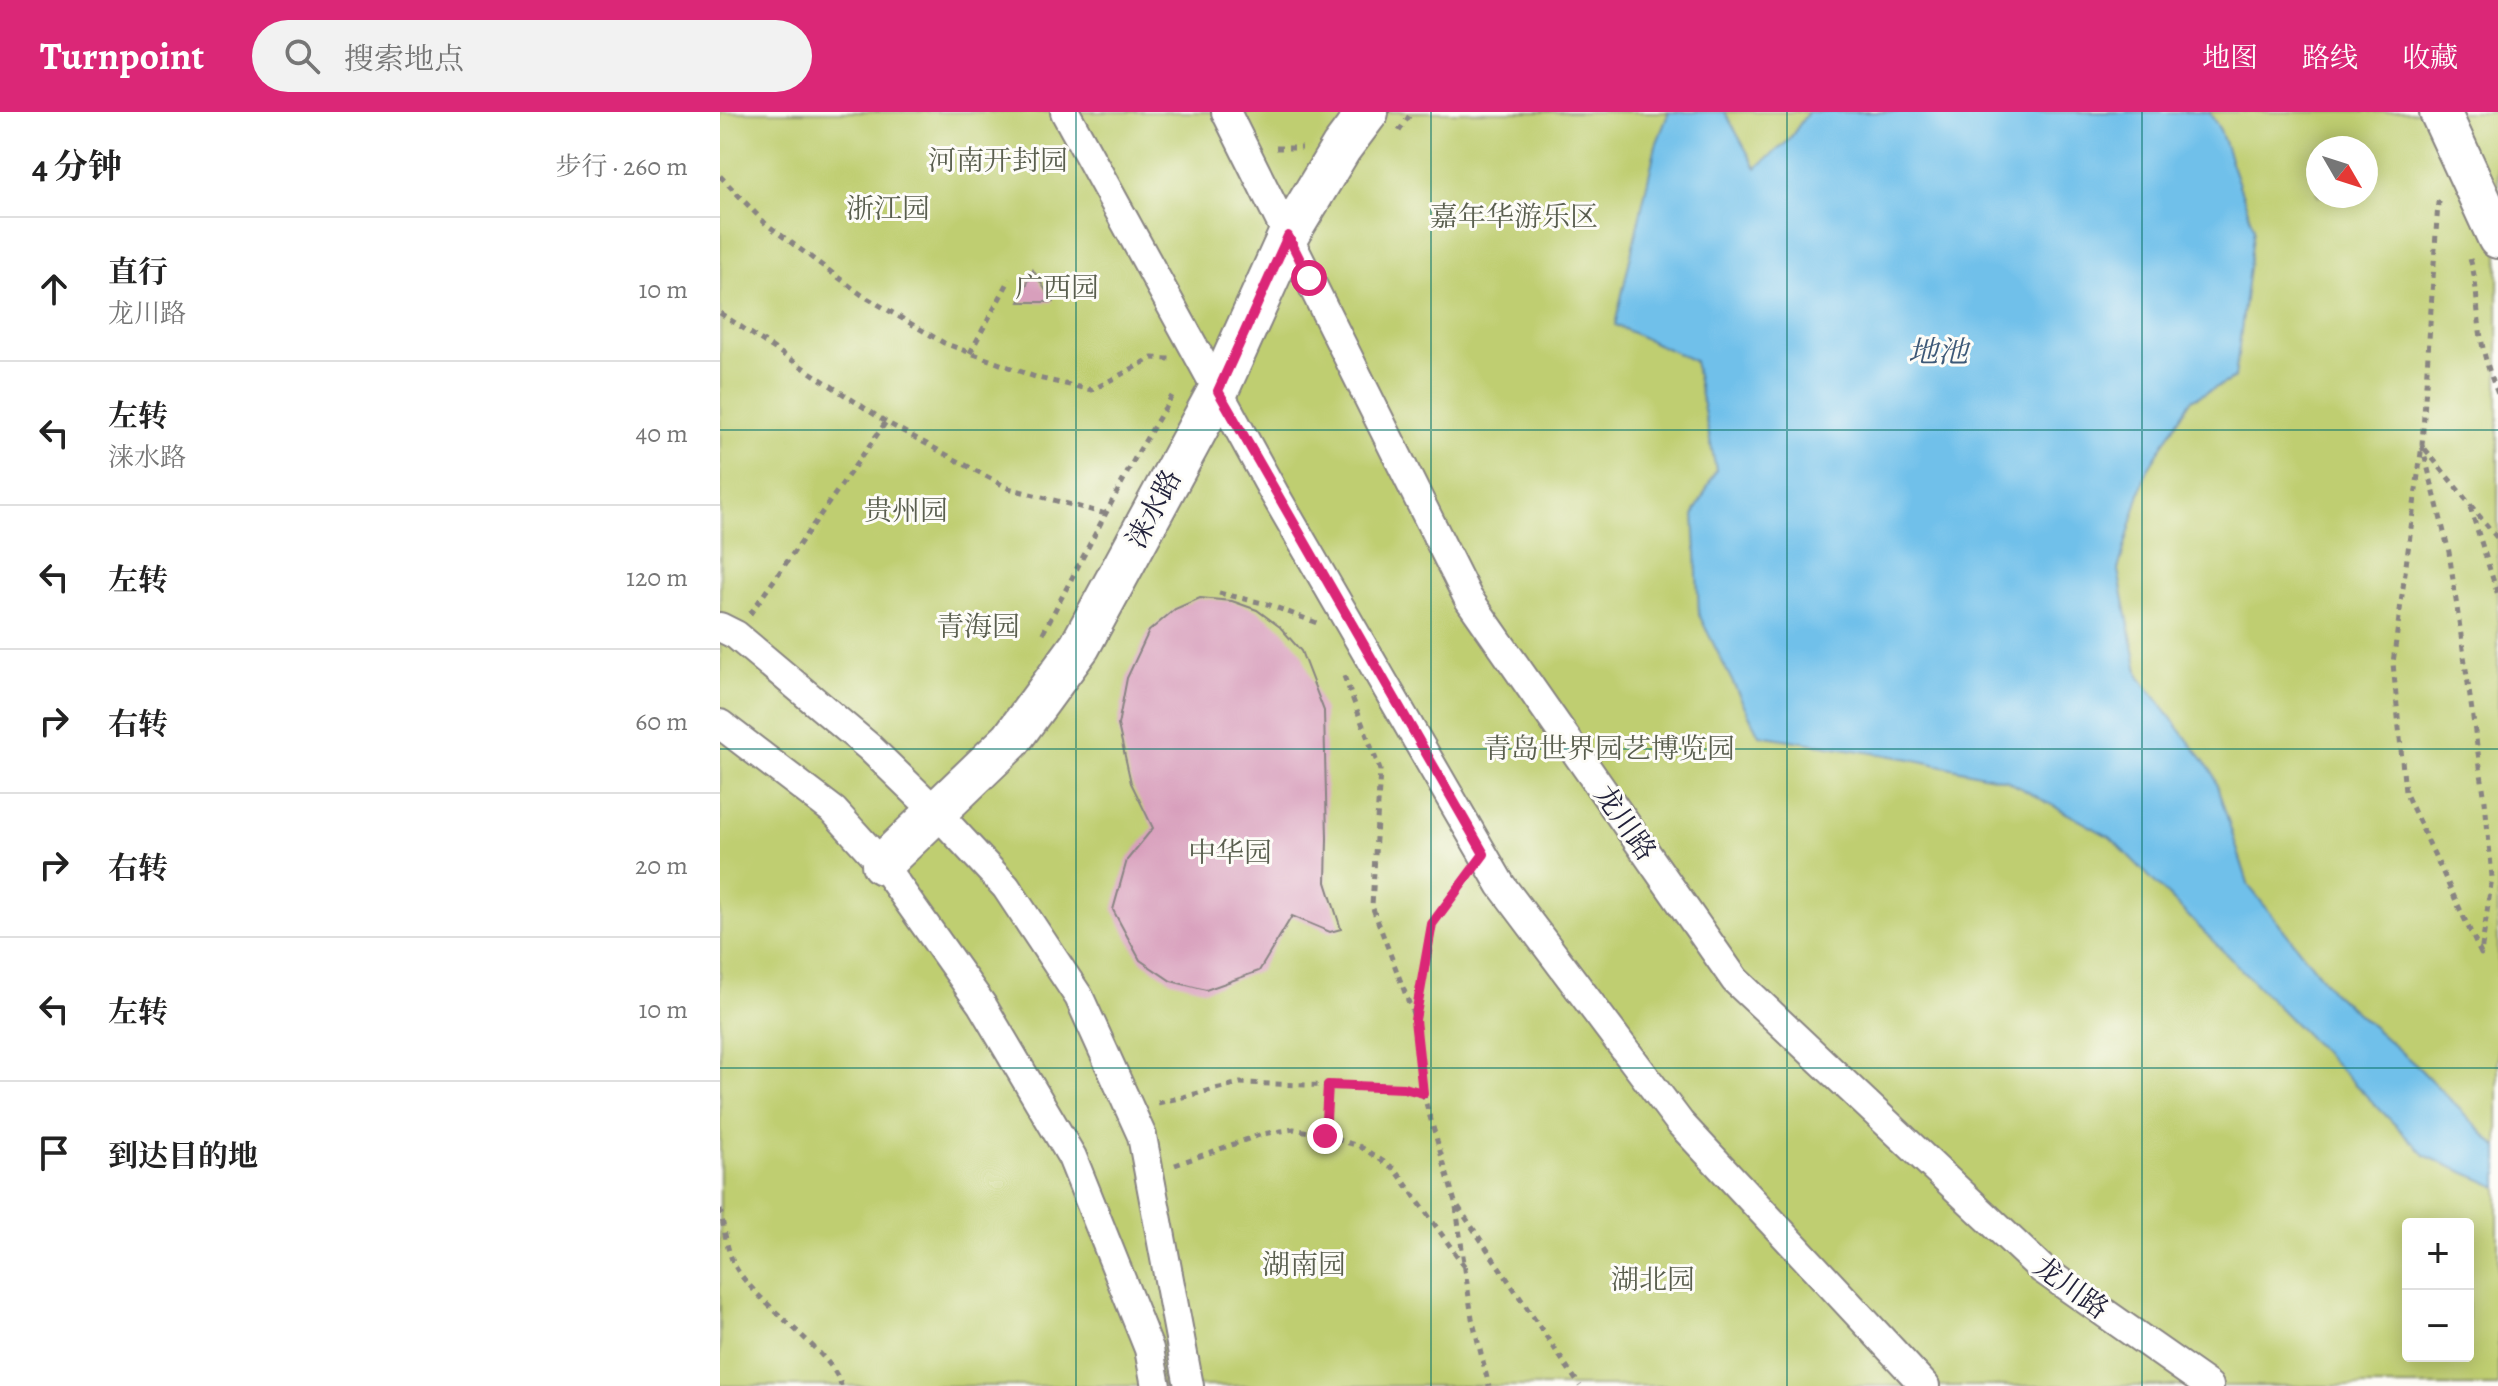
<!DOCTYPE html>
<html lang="zh">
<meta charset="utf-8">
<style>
body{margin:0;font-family:Alegreya,"Noto Serif SC",serif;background:#f2f2f2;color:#222}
.controls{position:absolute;right:24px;bottom:24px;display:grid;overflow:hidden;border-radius:8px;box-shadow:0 4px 20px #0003}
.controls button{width:72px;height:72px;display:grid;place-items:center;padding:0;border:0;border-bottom:2px solid #e0e0e0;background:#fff;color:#222;font:40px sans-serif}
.compass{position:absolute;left:1586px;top:24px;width:72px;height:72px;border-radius:50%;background:#fff;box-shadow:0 4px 20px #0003;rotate:129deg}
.stop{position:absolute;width:24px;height:24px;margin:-18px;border:6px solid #db2777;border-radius:50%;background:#fff}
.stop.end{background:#db2777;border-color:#fff;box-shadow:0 2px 8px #0008}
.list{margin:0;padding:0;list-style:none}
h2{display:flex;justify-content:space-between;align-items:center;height:104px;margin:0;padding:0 32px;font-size:34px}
h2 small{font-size:26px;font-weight:400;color:#767676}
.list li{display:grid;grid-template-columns:52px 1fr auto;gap:24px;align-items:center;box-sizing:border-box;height:144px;padding:0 32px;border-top:2px solid #e0e0e0}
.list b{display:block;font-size:30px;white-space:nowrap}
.list p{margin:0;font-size:26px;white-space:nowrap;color:#767676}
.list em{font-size:26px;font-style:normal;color:#767676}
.icon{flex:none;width:44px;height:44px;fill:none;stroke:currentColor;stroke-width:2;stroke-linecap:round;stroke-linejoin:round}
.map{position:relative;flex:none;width:1778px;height:1274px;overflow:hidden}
header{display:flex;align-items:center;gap:48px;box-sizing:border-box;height:112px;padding:0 40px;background:#db2777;color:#fff}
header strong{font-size:38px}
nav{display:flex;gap:44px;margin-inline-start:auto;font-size:28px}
.search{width:560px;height:72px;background:#f2f2f2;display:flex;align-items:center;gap:20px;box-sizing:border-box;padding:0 28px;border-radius:44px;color:#767676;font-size:30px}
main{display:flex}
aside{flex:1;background:#fff}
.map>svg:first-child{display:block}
.green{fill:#bfce71;stroke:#707856;stroke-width:2;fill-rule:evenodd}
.water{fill:#6fc0ea;stroke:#487192;stroke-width:2}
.building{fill:#d89fbc}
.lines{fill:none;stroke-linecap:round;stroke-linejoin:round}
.street-casing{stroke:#888482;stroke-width:32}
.secondary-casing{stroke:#888482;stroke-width:44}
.path{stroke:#888482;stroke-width:5;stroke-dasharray:6 6;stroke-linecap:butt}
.street{stroke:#fff;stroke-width:28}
.secondary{stroke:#fff;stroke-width:40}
.route{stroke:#db2777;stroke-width:10}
.grid{fill:none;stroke:#0f766e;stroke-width:2;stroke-opacity:0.55}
.labels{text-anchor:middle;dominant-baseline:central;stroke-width:6;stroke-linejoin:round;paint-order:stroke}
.park-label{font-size:28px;fill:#595e4e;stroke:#fdfcf7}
.street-label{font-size:28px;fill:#22223b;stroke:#fdfcf7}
.water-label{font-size:30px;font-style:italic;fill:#3d5978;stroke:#fdfcf7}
</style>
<header>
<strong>Turnpoint</strong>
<div class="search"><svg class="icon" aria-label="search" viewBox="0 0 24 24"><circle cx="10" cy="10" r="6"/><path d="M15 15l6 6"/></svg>搜索地点</div>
<nav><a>地图</a><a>路线</a><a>收藏</a></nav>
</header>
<main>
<aside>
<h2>4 分钟<small>步行 · 260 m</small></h2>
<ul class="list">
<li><svg class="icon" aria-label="ahead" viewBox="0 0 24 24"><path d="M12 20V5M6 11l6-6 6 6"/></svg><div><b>直行</b><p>龙川路</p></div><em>10 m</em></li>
<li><svg class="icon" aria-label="left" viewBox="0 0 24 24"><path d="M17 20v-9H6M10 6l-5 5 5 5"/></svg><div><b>左转</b><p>涞水路</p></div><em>40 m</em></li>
<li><svg class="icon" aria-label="left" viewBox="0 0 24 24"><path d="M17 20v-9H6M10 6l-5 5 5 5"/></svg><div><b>左转</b></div><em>120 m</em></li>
<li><svg class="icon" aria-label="right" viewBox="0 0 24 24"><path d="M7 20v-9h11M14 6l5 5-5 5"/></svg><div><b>右转</b></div><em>60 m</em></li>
<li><svg class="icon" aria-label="right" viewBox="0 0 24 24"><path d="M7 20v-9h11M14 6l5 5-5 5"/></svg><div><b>右转</b></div><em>20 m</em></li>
<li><svg class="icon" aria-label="left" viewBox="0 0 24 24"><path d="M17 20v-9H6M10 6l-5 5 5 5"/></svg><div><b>左转</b></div><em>10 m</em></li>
<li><svg class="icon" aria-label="arrive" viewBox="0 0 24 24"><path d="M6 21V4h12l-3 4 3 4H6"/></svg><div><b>到达目的地</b></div></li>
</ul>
</aside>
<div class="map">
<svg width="1778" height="1274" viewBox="0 0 1778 1274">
<rect width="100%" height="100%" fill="#fdfcf7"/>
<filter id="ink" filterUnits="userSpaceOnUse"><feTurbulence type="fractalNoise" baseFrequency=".0125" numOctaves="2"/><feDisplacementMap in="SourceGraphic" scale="16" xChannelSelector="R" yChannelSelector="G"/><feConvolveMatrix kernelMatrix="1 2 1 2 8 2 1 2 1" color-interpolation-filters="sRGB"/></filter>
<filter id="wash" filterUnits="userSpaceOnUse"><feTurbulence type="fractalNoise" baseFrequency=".006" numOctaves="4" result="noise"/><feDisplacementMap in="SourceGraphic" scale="32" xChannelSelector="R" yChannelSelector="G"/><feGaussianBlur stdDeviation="1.8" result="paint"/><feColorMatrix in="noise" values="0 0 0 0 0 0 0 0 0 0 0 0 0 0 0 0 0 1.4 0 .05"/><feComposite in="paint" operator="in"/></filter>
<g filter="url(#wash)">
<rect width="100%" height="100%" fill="#eee7ca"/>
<path class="green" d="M0 0H1778V1274H0ZM1598 36H1646V84H1598ZM1688 1112H1748V1244H1688Z"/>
<path class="water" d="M949 0H1005L1036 56 1068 29 1088 0H1489L1500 18 1534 116 1515 266 1471 288 1426 360 1398 458 1419 564 1493 661 1529 774 1613 880 1698 955 1778 1036V1075L1706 1044 1390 725 1286 668 1191 647 1039 623 979 503 974 402 996 358 974 249 895 213 936 33Z"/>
<g id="blocks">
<path class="building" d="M313 158 333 190H299Z
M480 486 512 489 537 498 560 515 581 539 604 599 607 726 606 770 621 817 610 820 572 804 539 859 486 878 451 869 420 848 393 798 407 748 433 716 411 671 398 613 407 566 429 519 455 497Z"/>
</g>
</g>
<g filter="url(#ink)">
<use href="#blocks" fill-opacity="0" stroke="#888482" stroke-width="2"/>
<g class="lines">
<g class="street-casing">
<path id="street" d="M345 0 554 381 781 773 960 1011 1205 1274
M506 0 748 486 1015 868 1322 1157 1489 1274
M0 515 16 523 149 635 216 700 286 775 359 885 422 1024 469 1274
M0 612 114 699 162 752 262 893 352 1045 429 1237 436 1274"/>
</g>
<g class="secondary-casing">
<path id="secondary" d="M1720 0 1778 126
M162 752 291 628 360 534 498 279 568 124 621 36 648 0"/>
</g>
<path class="path" d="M679 19 692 0
M556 36H582
M0 64 46 112 142 183 224 231 318 266 372 278 432 246 450 247
M1750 147C1757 168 1756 188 1759 209 1761 235 1768 258 1778 282
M0 201 166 310 288 376 386 402
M250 241 290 167
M1702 333 1729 440 1765 689 1772 765 1761 842 1685 680 1673 551 1702 333 1718 91 1723 87
M1705 337 1778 427
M1750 395 1778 483
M499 481 547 492 597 511
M30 502 166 310
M323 521 416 344 452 284
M624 564 660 658 652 794 695 907
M747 766 712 812 695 908 703 981 735 1090 860 1274
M438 991 520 971 684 976 703 981
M605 1023 608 973
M455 1053 542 1022 574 1017 599 1022 639 1034 675 1057 745 1155
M736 1095 752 1206 769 1274
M0 1097C4 1114 6 1136 14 1152 33 1190 115 1241 121 1274"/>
<use href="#street" class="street"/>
<use href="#secondary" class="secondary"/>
</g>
</g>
<g class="lines" filter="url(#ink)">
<path class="route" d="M589 166 568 124 498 279 764 742 712 812 695 908 703 981 684 976 608 973 605 1024"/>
</g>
<path class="grid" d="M356 0V1274M711 0V1274M1067 0V1274M1422 0V1274M0 318H1778M0 637H1778M0 956H1778"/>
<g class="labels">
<g class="park-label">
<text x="278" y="49">河南开封园</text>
<text x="168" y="97">浙江园</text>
<text x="794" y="105">嘉年华游乐区</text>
<text x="337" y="176">广西园</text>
<text x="186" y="399">贵州园</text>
<text x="258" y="515">青海园</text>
<text x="889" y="637">青岛世界园艺博览园</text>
<text x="510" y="741">中华园</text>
<text x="584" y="1153">湖南园</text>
<text x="933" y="1168">湖北园</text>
</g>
<g class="street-label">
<text transform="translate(434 397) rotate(-62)">涞水路</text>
<text transform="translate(905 711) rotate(55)">龙川路</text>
<text transform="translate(1351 1176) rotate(36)">龙川路</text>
</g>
<g class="water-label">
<text x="1218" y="240">地池</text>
</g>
</g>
</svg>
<div class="controls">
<button>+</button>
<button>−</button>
</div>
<svg class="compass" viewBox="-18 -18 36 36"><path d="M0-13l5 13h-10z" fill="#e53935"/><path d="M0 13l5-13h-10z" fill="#767676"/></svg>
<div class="stop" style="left:589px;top:166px"></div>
<div class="stop end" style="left:605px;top:1024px"></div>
</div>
</main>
